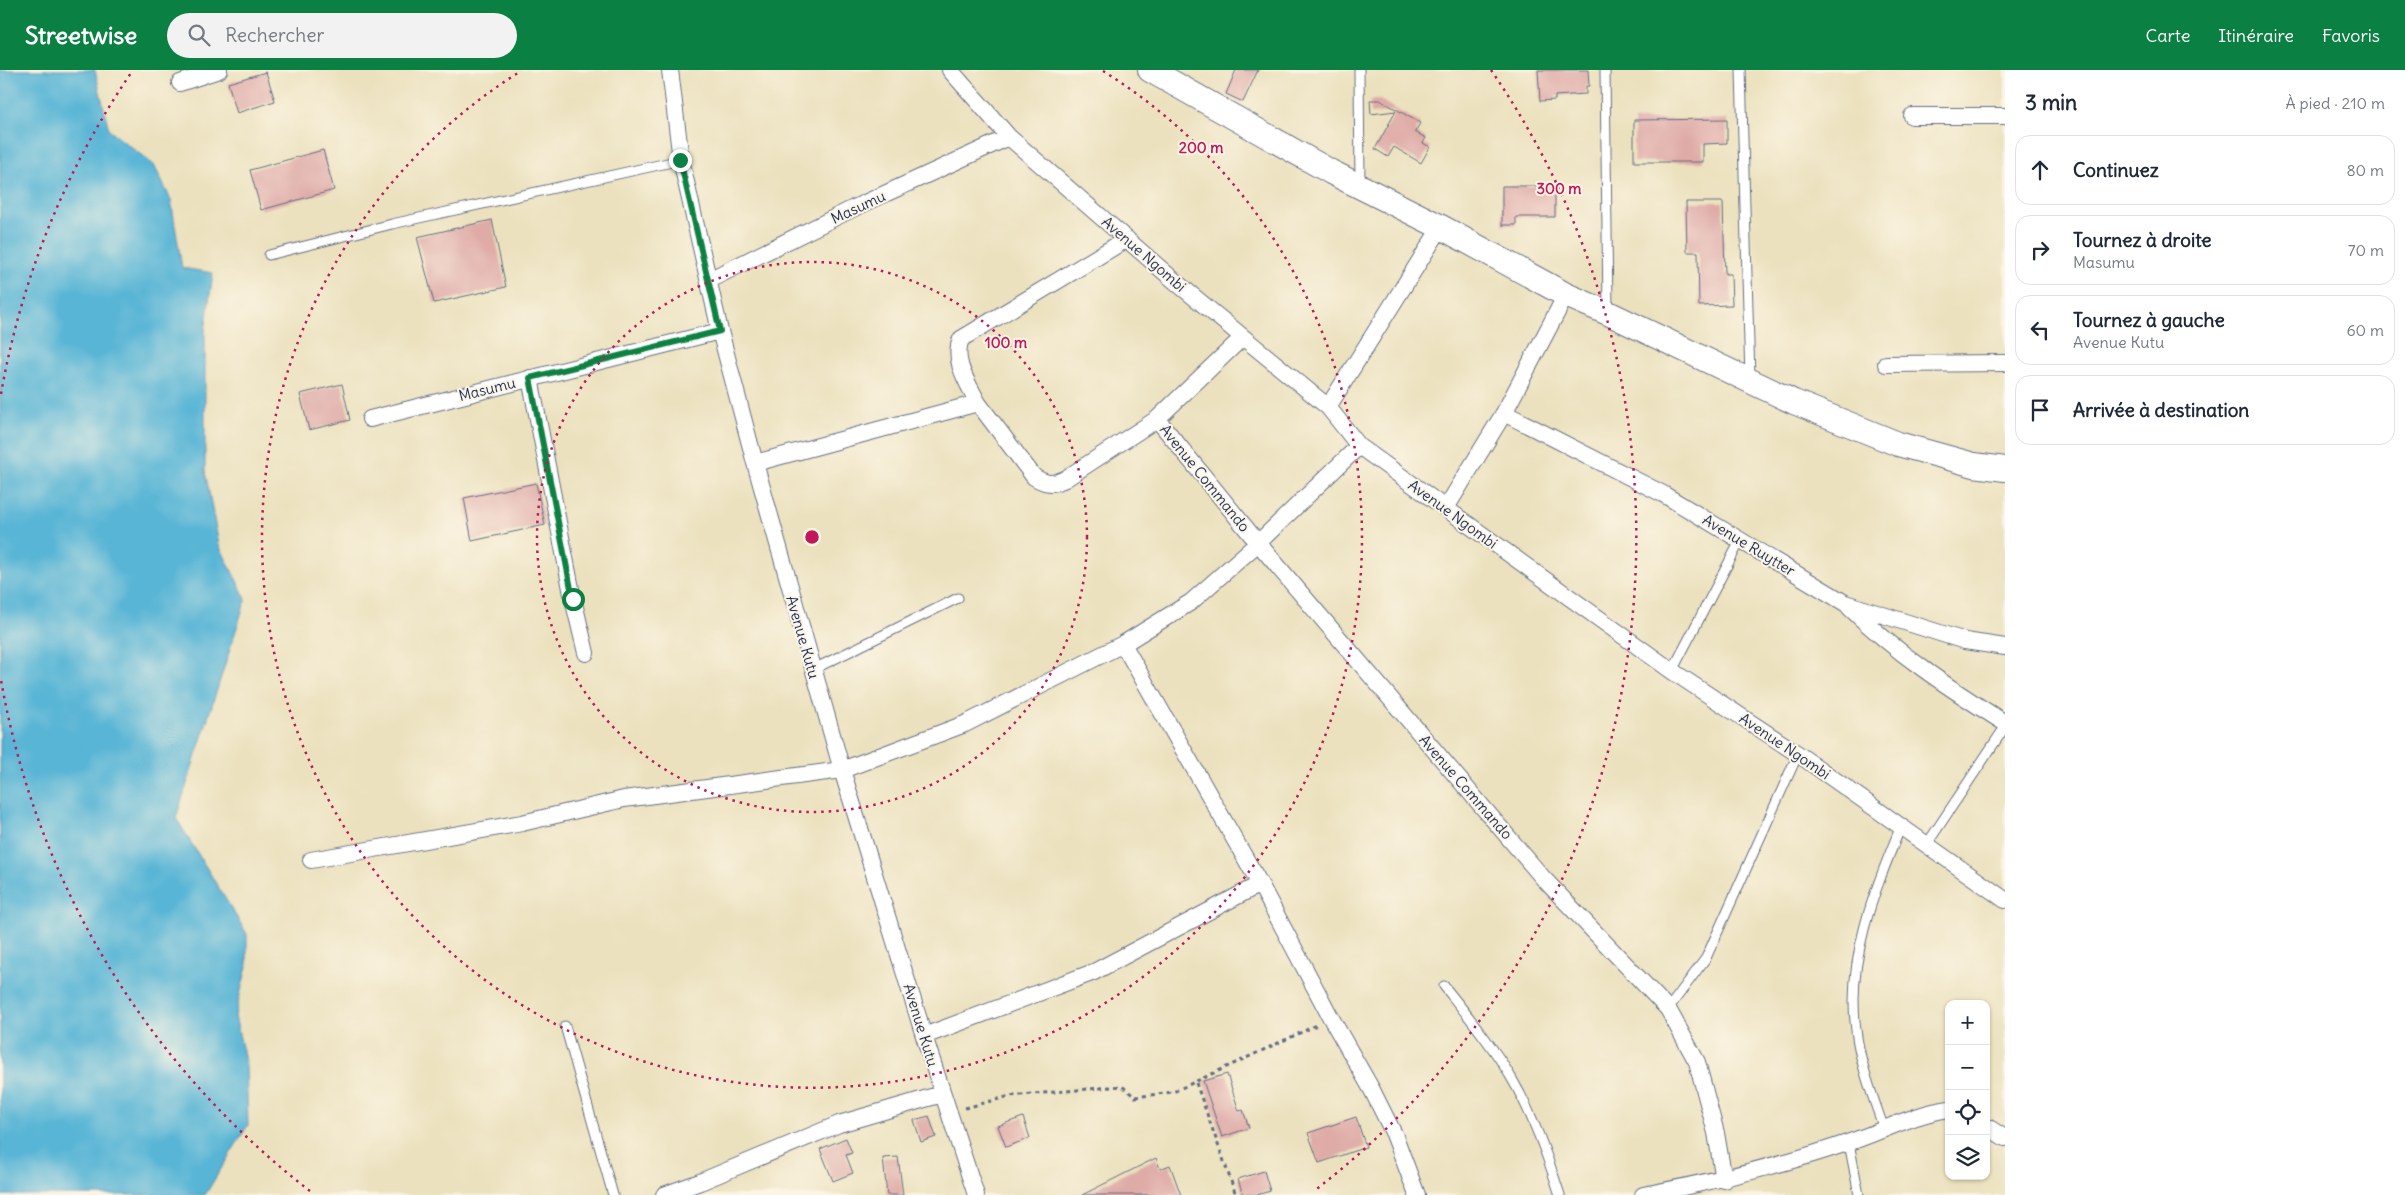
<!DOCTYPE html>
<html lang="fr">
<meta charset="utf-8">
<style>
body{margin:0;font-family:Delius,sans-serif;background:#f2f2f3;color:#1f2937}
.controls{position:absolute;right:15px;bottom:15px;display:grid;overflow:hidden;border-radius:10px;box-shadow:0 1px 4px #0004}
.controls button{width:45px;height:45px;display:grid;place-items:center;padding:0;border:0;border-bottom:1px solid #e0e1e3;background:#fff;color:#1f2937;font:25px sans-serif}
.stop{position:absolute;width:15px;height:15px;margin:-11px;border:4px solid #0b8043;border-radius:50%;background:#fff}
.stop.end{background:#0b8043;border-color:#fff;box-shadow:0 1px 5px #0008}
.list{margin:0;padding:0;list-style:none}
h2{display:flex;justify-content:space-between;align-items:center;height:65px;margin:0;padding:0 20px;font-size:21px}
h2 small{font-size:16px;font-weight:400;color:#747a83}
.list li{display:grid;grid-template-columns:32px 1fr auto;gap:15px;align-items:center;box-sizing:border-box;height:70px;margin:0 10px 10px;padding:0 10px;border:1px solid #e0e1e3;border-radius:15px}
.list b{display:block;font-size:19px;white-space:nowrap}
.list p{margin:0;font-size:16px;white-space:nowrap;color:#747a83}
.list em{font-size:16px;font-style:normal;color:#747a83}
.icon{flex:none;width:28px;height:28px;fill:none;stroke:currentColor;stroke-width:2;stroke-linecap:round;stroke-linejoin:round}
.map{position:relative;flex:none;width:2005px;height:1125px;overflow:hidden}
header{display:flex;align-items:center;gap:30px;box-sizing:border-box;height:70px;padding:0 25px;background:#0b8043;color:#fff}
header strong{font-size:24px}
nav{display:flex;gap:28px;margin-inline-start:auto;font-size:18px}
.search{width:350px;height:45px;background:#f2f2f3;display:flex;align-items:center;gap:12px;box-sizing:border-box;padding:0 18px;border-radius:28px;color:#747a83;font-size:19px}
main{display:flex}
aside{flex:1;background:#fff}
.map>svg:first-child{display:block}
.water{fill:#58b5d6;stroke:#3a729a}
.building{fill:#dfaba7}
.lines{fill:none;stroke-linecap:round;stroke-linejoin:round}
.lane-casing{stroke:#646d80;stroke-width:11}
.street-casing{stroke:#646d80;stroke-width:18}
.secondary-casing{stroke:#646d80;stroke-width:26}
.path{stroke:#646d80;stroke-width:3;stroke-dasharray:4 4;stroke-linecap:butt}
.lane{stroke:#fff;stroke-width:9}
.street{stroke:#fff;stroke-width:16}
.secondary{stroke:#fff;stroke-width:24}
.route{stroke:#0b8043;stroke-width:6}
.ring{fill:none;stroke:#c2185b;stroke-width:2.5;stroke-dasharray:2.5 5}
.labels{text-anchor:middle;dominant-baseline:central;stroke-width:4;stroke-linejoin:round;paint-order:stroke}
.street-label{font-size:15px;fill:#1b2f5e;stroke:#fcf5e5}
.centre{fill:#c2185b;stroke:#fcf5e5;stroke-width:2.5}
.ring-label{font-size:15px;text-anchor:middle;font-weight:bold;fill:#c2185b;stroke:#fcf5e5;stroke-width:4;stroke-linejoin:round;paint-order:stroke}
</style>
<header>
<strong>Streetwise</strong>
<div class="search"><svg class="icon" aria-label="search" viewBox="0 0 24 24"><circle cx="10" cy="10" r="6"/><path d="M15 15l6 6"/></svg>Rechercher</div>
<nav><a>Carte</a><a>Itinéraire</a><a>Favoris</a></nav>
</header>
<main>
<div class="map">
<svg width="2005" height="1125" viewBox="0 0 2005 1125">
<rect width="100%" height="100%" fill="#fcf5e5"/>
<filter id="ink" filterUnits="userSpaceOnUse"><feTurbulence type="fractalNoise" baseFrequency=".02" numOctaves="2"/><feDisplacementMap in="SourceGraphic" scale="10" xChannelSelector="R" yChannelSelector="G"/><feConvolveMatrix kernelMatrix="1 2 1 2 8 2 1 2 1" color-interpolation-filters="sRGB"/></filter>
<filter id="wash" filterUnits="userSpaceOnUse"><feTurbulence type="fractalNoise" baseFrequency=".0096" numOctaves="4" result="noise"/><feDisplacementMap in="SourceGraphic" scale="20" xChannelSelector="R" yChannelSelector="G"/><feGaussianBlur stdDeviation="1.12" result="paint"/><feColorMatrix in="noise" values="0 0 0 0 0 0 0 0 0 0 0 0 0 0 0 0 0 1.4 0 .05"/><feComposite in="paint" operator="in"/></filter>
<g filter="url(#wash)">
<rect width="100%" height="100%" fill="#ebe1be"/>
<path class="water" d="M0 0H95L109 60 154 95 171 130 182 198 213 203 205 261V401L219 475 246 529 176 748 247 864V896L235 946 246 995 248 1055 205 1125H0Z"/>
<g id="blocks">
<path class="building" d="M1236 0H1258L1243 32 1226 24Z
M1538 0H1588L1589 16H1586V24L1555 26V30L1540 31Z
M266 2 275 31 237 43 228 13Z
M1370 30H1380L1420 53 1415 62 1426 68 1423 73 1430 77 1421 93 1394 77 1388 87 1375 79 1396 41 1371 44Z
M1727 49V73L1703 74V92H1634V50Z
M323 80 334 120 261 140 250 100Z
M1502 116H1555V147H1516V155H1502Z
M1686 132H1723L1725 204H1731L1732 235 1699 236 1698 182H1687Z
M492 150 506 217 434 233 417 167Z
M342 314 350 350 309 360 300 324Z
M536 413 545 455 472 471 464 428Z
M1227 1004 1239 1041 1243 1040 1249 1058 1222 1067 1203 1011Z
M929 1046 936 1067 921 1072 914 1050Z
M1023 1047 1030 1068 1006 1077 998 1056Z
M1356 1047 1366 1077 1319 1093 1308 1063Z
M846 1068 852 1083 846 1085 853 1103 833 1111 820 1079Z
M898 1087 903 1125H887L883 1088Z
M1156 1088 1160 1099 1170 1095 1181 1125H1082Z
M1264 1101 1270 1121 1257 1125H1243L1238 1109Z"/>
</g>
</g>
<g filter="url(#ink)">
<use href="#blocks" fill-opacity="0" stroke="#646d80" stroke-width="1"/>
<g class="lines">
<g class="lane-casing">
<path id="lane" d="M1359 0 1360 114
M1605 0 1608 240
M1741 0 1750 308
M269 185 392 154 681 90
M812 600 958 528
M1672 601 1740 471
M1927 774 2005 657
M1444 916C1468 946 1493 976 1512 1009 1533 1045 1547 1085 1560 1125
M1668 939 1706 888 1798 684
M565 956 613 1125
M1884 1059C1873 1027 1860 994 1856 960 1846 889 1875 820 1901 756
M1849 1073 1859 1125"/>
</g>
<g class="street-casing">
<path id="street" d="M670 0 681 90 720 261 755 393 842 700 924 966 976 1125
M950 0 1009 67 1177 213 1328 337 1359 376 1672 601 1798 684 2005 830
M180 13 219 0
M1912 46H2005
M709 210 854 138 1009 67
M1886 294 2005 293
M530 308 573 529 586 583
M978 333C968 313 952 291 961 269L1127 169
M1328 337 1441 157
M1504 343 1663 424 1845 533 1965 571 2005 577
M370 349 720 261
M1157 349 1258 473 1543 808 1668 939 1697 992 1716 1063 1724 1110
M755 393 978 333 1034 407C1046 414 1052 415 1065 409L1157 349 1243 267
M1446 438 1504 343 1566 225
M1849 537C1896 583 1949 618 2005 653
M1123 574 1260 814 1331 948 1372 1020 1394 1064 1417 1125
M311 790 522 753 624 729 842 700 965 654 1123 574 1191 532 1258 473 1359 376
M924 966 1094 902 1260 814
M1986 1056 2005 1068
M664 1125 700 1112 839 1054 942 1024
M1643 1125C1712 1112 1780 1096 1847 1073 1881 1062 1913 1044 1949 1039"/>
</g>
<g class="secondary-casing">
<path id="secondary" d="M1150 0 1331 102 1441 157 1566 225 1608 243 1794 332 1898 374 1974 395 2005 399"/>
</g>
<path class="path" d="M1196 1013 1236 1125
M965 1038 1010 1026 1122 1016 1135 1027 1173 1022 1317 955"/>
<use href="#lane" class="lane"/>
<use href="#street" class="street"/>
<use href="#secondary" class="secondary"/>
</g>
</g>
<g class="lines" filter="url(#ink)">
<path class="route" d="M573 529 530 308 720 261 680 90"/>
</g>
<g class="ring">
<circle cx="812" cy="467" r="275"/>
<path d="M1103 1A550 550 0 1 1 521 1"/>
<path d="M310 1121A824 824 0 0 1 1 610M1 324A824 824 0 0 1 133 0M1491 0A824 824 0 0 1 1314 1121"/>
</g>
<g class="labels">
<g class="street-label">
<text transform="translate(858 137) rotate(-25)">Masumu</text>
<text transform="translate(1144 184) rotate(41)">Avenue Ngombi</text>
<text transform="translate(487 319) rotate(-14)">Masumu</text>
<text transform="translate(1205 408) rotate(51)">Avenue Commando</text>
<text transform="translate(1453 444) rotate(36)">Avenue Ngombi</text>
<text transform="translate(1749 475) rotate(31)">Avenue Ruytter</text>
<text transform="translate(803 567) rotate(74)">Avenue Kutu</text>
<text transform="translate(1785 676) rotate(34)">Avenue Ngombi</text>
<text transform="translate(1466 717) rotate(49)">Avenue Commando</text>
<text transform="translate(921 955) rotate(73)">Avenue Kutu</text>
</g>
</g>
<circle cx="812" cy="467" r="8" class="centre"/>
<g class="ring-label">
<text x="1201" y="83">200 m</text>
<text x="1559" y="124">300 m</text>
<text x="1006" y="278">100 m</text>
</g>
</svg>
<div class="controls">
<button>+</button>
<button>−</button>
<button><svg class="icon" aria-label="locate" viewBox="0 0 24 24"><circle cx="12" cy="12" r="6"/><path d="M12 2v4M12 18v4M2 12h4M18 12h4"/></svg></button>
<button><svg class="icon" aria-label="layers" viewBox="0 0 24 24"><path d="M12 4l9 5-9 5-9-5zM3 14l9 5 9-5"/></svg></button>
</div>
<div class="stop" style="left:573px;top:529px"></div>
<div class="stop end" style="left:680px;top:90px"></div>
</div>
<aside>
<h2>3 min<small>À pied · 210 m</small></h2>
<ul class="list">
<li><svg class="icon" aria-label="ahead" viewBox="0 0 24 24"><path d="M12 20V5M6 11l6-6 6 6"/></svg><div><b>Continuez</b></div><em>80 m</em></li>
<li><svg class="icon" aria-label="right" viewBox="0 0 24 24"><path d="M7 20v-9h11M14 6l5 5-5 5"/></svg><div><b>Tournez à droite</b><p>Masumu</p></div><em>70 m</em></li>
<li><svg class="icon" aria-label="left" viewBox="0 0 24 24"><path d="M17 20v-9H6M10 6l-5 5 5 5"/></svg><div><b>Tournez à gauche</b><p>Avenue Kutu</p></div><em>60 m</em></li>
<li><svg class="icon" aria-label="arrive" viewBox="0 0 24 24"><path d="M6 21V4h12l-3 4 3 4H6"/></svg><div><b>Arrivée à destination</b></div></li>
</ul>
</aside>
</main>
